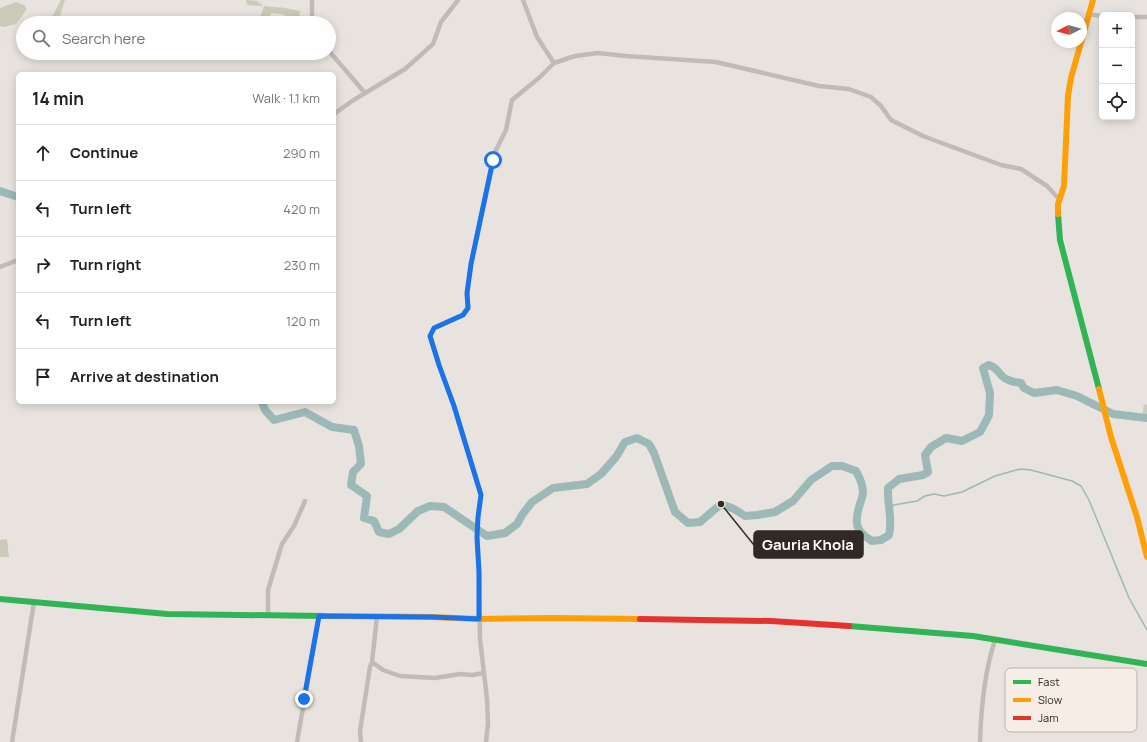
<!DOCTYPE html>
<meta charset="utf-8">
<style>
body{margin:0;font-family:Manrope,sans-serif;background:#f6f6f6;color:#222}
.controls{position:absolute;right:12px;top:12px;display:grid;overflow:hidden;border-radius:6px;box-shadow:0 2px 10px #0003}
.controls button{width:36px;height:36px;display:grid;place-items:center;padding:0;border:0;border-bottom:1px solid #e0e0e0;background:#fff;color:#222;font:20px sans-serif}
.compass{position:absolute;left:1051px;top:12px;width:36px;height:36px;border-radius:50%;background:#fff;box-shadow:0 2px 10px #0003;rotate:264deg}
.stop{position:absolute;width:12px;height:12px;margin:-9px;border:3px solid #1a73e8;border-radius:50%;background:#fff}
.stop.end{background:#1a73e8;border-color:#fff;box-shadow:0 1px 4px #0008}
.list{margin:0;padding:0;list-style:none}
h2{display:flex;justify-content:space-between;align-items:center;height:52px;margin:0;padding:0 16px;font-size:17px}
h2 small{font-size:13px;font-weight:400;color:#767676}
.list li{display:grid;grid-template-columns:26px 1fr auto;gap:12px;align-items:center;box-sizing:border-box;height:56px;padding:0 16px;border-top:1px solid #e0e0e0}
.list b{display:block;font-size:15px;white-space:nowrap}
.list em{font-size:13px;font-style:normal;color:#767676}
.icon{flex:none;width:22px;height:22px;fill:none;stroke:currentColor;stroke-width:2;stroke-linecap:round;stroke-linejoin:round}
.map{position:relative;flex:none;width:1147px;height:742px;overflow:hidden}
.search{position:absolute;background:#fff;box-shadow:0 2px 10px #0003;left:16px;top:16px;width:320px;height:44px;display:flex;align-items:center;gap:10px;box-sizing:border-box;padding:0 14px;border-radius:22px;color:#767676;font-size:15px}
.panel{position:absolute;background:#fff;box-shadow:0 2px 10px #0003;left:16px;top:72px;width:320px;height:332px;border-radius:6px}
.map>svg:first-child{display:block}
.green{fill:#caccb9}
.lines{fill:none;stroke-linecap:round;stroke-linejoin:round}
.stream{stroke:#9cb9b7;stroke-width:1.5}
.river{stroke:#9cb9b7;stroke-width:8}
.street{stroke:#c1bbb7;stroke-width:4.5}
.fast{stroke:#30b455;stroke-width:6}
.slow{stroke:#ff9f0a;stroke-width:6}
.jam{stroke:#e5322d;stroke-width:6}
.route{stroke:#1a73e8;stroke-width:5}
.key{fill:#f6ede4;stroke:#bbb2ab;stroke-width:1}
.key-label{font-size:11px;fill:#312926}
.leader{fill:none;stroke:#312926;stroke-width:1.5}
.callout-dot{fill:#312926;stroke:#f6ede4;stroke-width:1.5}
.callout{fill:#312926;stroke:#312926;stroke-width:1.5}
.callout-label{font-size:15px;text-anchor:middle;font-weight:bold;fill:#fff}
</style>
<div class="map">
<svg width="1147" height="742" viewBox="0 0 1147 742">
<rect width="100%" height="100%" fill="#e8e3de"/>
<path class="green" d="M61 0H65L60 16V21L55 22 45 21 53 15Z
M246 0 258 1V3L262 4V6L247 5Z
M16 2 24 5 27 9 16 24 4 27 0 26V8Z
M264 6 286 8 300 11 298 23H287L288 17 282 14 272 13 266 20 260 17Z
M1144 404 1147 405V421L1142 417Z
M7 539 9 557H0V540Z"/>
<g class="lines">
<path class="stream" d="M888 506 917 501 925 496 934 494 944 496 962 492 995 476 1020 469 1031 470 1072 481 1081 486 1089 500 1129 598 1147 630"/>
<path class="river" d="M0 191 18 197
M262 402 265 410 274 420 305 412 332 427 354 430 359 446 361 464 353 472 351 485 367 496 364 518 374 521 379 532 389 534 399 529 418 511 430 506 444 507 487 536 505 533 517 524 522 515 532 502 553 488 587 484 601 474 616 457 625 442 637 438 649 444 654 453 675 512 688 523 700 522 721 504 734 509 745 516 757 515 775 512 793 501 811 480 832 466H842L856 471C860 478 863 484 863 492 863 496 861 500 860 504 854 523 855 531 872 541L881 540 889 535C893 520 887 504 888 488L899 479 923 475 928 472 925 455 931 447 946 438 962 441 980 432 986 421 989 415 990 393 983 368 989 365C997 368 996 370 1002 376 1007 381 1014 382 1021 383L1024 388 1034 393 1057 390 1077 396 1113 414 1147 418"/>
<path class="street" d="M523 0 537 37 554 63
M1088 14 1102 16
M1132 17H1147
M312 23V0
M329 51 365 93
M334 114 352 101 405 69 433 44 441 22 458 0
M0 267 18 260
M268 614V590L282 544 294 526 305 501
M372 662 383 670 400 676 435 678 460 674 472 675 484 673
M12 742 34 602
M297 742 319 616
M361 742 360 731 370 667 372 662 377 616
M486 742 488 723 487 699 480 639 479 572 477 537 478 517 481 495 454 406 439 365 430 336 434 328 463 315 468 307 467 293 471 264 481 216 496 150 506 130 512 100 540 77 554 63 575 56 598 53 626 56 716 62 819 86 849 89 871 97 881 106 891 120 923 136 1001 165 1021 169 1047 186 1059 199
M980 742C981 709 985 670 995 640"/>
<path class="fast" d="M1058 214 1060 240 1099 389
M0 599 167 614 325 616
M849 626 973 636 1147 664"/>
<path class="slow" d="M1058 214V204L1064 186 1068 96 1071 78 1093 0
M1099 389 1111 437 1137 517 1147 557
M325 616 432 617 479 619 553 618 640 619"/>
<path class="jam" d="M640 619 771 621 849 626"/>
</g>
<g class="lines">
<path class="route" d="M304 699 319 616 432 617 479 619V572L477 537 478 517 481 495 454 406 439 365 430 336 434 328 463 315 468 308 467 293 471 264 493 160"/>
</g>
<rect x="1005" y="668" width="132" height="64" rx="6" class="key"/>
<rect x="1013" y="680" width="18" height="4" fill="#30b455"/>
<rect x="1013" y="698" width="18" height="4" fill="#ff9f0a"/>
<rect x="1013" y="716" width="18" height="4" fill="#e5322d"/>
<g class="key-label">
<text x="1038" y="686">Fast</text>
<text x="1038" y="704">Slow</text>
<text x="1038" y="722">Jam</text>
</g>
<path class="leader" d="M721 504L754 545"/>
<circle class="callout-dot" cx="721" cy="504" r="4"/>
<rect class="callout" x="754" y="531" width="109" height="27" rx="4"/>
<g class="callout-label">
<text x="808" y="550">Gauria Khola</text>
</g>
</svg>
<div class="controls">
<button>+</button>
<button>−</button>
<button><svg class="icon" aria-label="locate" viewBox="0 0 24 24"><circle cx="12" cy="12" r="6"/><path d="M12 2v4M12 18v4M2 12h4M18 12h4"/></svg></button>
</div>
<svg class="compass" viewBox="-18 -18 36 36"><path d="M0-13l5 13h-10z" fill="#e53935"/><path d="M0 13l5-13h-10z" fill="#767676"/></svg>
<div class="stop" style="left:493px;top:160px"></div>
<div class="stop end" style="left:304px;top:699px"></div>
<div class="search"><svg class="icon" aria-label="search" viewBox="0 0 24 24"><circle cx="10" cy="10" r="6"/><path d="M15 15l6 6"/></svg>Search here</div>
<section class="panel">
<h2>14 min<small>Walk · 1.1 km</small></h2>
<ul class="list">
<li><svg class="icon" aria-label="ahead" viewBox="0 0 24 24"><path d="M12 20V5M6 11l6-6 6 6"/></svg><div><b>Continue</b></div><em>290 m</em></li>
<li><svg class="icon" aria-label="left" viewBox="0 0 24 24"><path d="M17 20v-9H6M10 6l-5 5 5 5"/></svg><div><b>Turn left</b></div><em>420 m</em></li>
<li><svg class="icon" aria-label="right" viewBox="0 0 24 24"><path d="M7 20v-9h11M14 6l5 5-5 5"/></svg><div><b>Turn right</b></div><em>230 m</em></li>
<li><svg class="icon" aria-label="left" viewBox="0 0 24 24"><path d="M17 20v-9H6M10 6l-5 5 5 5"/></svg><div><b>Turn left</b></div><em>120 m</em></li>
<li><svg class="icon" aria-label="arrive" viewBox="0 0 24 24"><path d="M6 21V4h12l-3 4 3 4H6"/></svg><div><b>Arrive at destination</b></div></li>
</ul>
</section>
</div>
